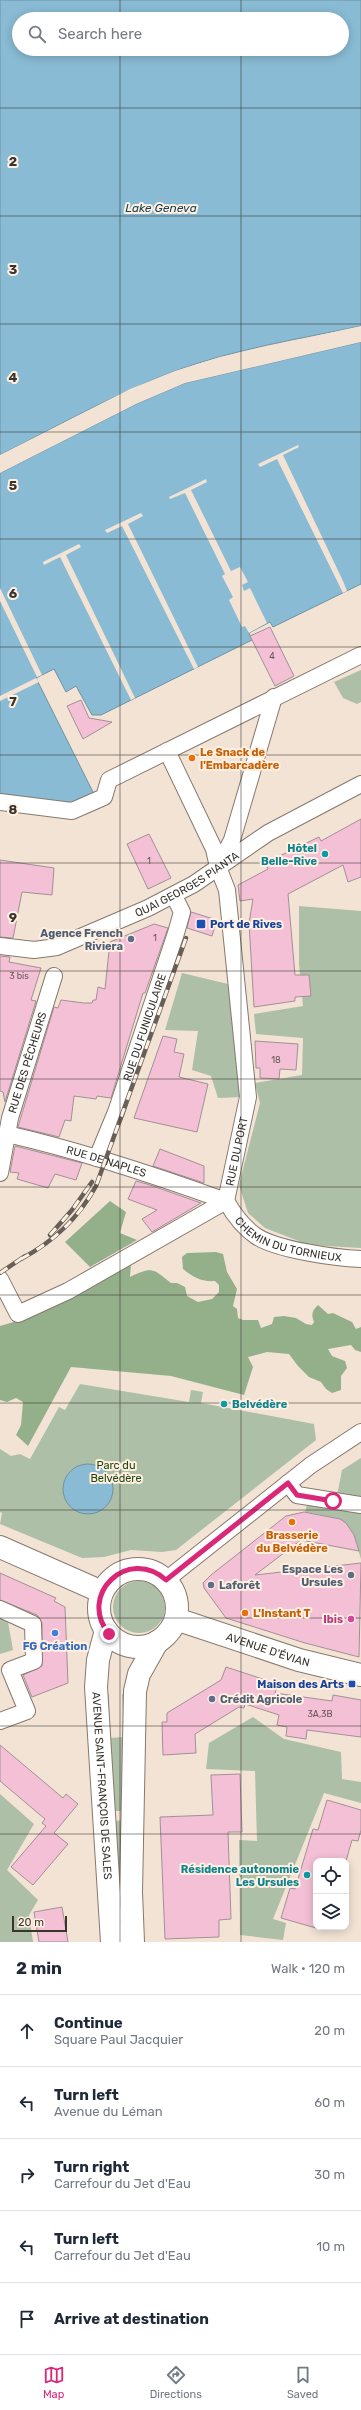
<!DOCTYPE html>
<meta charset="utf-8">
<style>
body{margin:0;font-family:Rubik,sans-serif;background:#f6f6f7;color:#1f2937}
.controls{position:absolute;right:12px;bottom:12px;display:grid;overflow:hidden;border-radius:8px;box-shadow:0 2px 10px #0003}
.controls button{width:36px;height:36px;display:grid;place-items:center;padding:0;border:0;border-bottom:1px solid #e0e1e3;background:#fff;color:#1f2937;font:20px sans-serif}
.scale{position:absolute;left:12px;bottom:10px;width:55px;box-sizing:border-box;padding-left:4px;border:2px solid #39342e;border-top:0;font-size:11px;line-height:14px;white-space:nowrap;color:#39342e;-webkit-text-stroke:3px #fff0e2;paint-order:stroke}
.stop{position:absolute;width:12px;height:12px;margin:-9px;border:3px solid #db2777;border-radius:50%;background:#fff}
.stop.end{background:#db2777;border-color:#fff;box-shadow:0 1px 4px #0008}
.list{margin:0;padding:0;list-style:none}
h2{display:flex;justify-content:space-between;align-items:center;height:52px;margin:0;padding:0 16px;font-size:17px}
h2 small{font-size:13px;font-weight:400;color:#747a83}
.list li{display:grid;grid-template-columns:26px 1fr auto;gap:12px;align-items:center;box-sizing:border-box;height:72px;padding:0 16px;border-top:1px solid #e0e1e3}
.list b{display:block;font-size:15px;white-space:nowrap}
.list p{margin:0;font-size:13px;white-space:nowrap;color:#747a83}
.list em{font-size:13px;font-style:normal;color:#747a83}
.icon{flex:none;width:22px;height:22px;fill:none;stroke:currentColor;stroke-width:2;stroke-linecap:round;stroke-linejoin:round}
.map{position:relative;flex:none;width:361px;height:1942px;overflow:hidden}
.search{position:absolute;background:#fff;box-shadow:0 2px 10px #0003;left:12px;right:12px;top:12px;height:44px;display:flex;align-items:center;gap:10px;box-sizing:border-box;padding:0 14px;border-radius:22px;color:#747a83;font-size:15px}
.sheet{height:412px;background:#fff}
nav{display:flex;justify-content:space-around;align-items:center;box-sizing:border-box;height:56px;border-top:1px solid #e0e1e3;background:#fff;font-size:11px;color:#747a83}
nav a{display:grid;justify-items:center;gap:2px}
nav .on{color:#db2777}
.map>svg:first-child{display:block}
.green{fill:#adbfa7}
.forest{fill:#93b08a}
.water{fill:#89bbd4;stroke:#7192a2;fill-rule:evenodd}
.pier{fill:#f2e3d5}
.building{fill:#f3c0d5;stroke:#a29097}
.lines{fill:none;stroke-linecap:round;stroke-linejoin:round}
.street-casing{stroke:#86796c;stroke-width:18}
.secondary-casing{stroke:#86796c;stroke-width:24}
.street{stroke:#fff;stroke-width:16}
.secondary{stroke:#fff;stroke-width:22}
.rail-casing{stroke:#686058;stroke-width:4.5}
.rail{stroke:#fff0e2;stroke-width:3;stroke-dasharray:9;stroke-linecap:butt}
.route{stroke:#db2777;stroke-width:5}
.grid{fill:none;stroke:#39342e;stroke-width:1;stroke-opacity:0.55}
.food-dot{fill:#e8710a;stroke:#fff0e2;stroke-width:1.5}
.culture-dot{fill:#0f9aa8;stroke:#fff0e2;stroke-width:1.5}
.transit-dot{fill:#1a4fb4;stroke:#fff0e2;stroke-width:1.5}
.service-dot{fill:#5c6f8a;stroke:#fff0e2;stroke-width:1.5}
.hotel-dot{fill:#d1479c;stroke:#fff0e2;stroke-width:1.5}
.shop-dot{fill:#3f7fe0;stroke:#fff0e2;stroke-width:1.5}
.labels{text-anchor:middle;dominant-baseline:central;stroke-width:4;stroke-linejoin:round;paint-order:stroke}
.number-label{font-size:9px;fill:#685758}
.food-label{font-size:11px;font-weight:bold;fill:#c56008;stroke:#fff0e2;text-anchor:start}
.culture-label{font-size:11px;font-weight:bold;fill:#0d838f;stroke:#fff0e2;text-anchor:end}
.street-label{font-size:11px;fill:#39342e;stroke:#fff0e2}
.transit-label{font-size:11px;font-weight:bold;fill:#164399;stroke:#fff0e2;text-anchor:start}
.service-label{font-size:11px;font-weight:bold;fill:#4e5e75;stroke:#fff0e2;text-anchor:end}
.park-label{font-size:11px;fill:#1f4610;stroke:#fff0e2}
.hotel-label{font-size:11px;font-weight:bold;fill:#b23c85;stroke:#fff0e2;text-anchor:end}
.shop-label{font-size:11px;font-weight:bold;fill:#366cbe;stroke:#fff0e2}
.water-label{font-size:12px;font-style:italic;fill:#184255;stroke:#fff0e2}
.grid-label{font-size:13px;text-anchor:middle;font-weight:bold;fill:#39342e;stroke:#fff0e2;stroke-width:4;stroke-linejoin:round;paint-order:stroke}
</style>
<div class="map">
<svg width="361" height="1942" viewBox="0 0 361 1942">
<rect width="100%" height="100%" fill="#f2e3d5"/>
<path class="green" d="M361 670V702L357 704 343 698 334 682Z
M299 906 361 911V1248L309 1245 265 1228 248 1213 239 1185 260 1103 255 1083 302 1075 303 1038 256 1034 254 1014 303 1006 299 964Z
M182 973 228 984 239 1053 241 1097 218 1098 211 1076 192 1070 198 1031 165 1030Z
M80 1384 189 1402 191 1390 203 1392 201 1403 314 1424 316 1440 176 1550 162 1552 131 1550 104 1557 82 1558 0 1524 2 1513 0 1512V1449L11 1456 20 1454 30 1459 59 1407 65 1410Z
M361 1458V1559C349 1518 346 1520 305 1512L309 1497 336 1501 342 1470Z
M113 1607a26 26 0 1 1 52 0a26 26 0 1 1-52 0Z
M0 1619 8 1622 13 1650 0 1654Z
M109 1694 110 1738 124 1737 122 1694H125L127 1811H112L105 1695Z
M253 1717 284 1739 341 1752 342 1779 361 1782V1803L324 1793 273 1919 286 1923 283 1940 240 1935 239 1840 257 1841 255 1771 206 1769 209 1743Z
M0 1794 34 1824 7 1870 38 1900 29 1915 33 1942H0Z
M127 1820 119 1942 112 1821Z"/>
<path class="forest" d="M110 1201 126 1212 120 1233 137 1240 90 1267 65 1242Z
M216 1252 223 1254 227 1272 237 1289 233 1306 237 1309 238 1318 243 1320H258L261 1328 272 1324 274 1317 284 1316 296 1318 306 1324 312 1325 314 1322C311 1314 312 1311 318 1305L328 1314 333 1313 352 1322 356 1329 361 1327V1352L355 1350 351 1345 328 1349 332 1356 345 1361 347 1368 341 1376V1390L332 1393 326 1389 321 1382 309 1377 298 1366 289 1354 267 1352 248 1357 253 1367 244 1395 171 1376 71 1367 28 1446 16 1435 21 1425 23 1402 16 1398 7 1402 0 1400V1326L17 1321 131 1264 130 1277C153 1266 153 1269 171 1283H177L185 1287 187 1296 198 1302 212 1299 219 1292V1285L215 1281C201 1282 193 1277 183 1269L182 1257 187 1253Z"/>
<path class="water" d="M0 0H361V326C299 339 235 349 175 371 114 394 58 426 0 455ZM19 19H342V49H19Z
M361 342V584L273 627 270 622 249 633 252 640 101 715H92L76 686 66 692 54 669 36 678 94 794 72 805 0 794V473L136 404 185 383Z
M63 1489a25 25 0 1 1 50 0a25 25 0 1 1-50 0Z"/>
<path class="pier" d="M361 326V328L221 359 176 373 131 391 0 457V455L85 412 130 389 175 371 220 357Z
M361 340V342L185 383 136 404 0 473V470L93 423 184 381Z
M298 445 299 447 283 455 343 581 347 591 343 593 277 459 260 467 258 464Z
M206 479 207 482 191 490 231 571 240 567 248 582 242 585 244 591 250 588 267 623 249 633 245 626 242 627 229 600 233 597 222 576 225 574 185 493 170 499 169 497Z
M141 513 143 516 128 524 198 667 194 669 122 526 107 533 105 530Z
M79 544 81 547 66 555 135 698 131 700 60 557 44 565 43 562Z
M0 588 42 675 37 677 0 601Z
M36 678 39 682 0 701V696Z"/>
<path class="building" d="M270 627 294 676 275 686 250 636Z
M81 700 89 718 112 722 83 739 67 706Z
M361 819V877L348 882 343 865 288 894 295 975H309L311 996 295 997V1001L254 1007 249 923 253 899 240 901 238 885 268 869 265 863 319 837 321 841Z
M149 834 171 878 148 889 127 844Z
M0 860 54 868 52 895 22 892 13 938 0 937Z
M191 912 217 920 212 936 187 928Z
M154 924 168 928 145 993H143L111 1098 97 1096 96 1099 74 1096 71 1121 65 1120 59 1137 18 1127 54 1007 58 1008 61 1000 84 1003H92L93 1000H96L98 987 105 989 110 942Z
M0 956 10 957 9 962 41 968 31 1000 36 1001 5 1102 3 1092 0 1091Z
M163 1036 177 1039 174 1052 184 1054 179 1077 208 1084 197 1132 134 1118Z
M255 1041 298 1044 296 1070 280 1069 279 1079 260 1078V1068H256Z
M15 1146 82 1163 76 1180 55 1174 48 1188 17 1179 19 1173 10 1172Z
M160 1149 204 1166V1183L153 1166Z
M136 1181 147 1184 201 1203 152 1232 142 1219 157 1210 128 1199Z
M304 1512 340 1519 346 1523 354 1535 359 1551 301 1540 255 1575 361 1563 359 1657 305 1643 226 1618 204 1588 203 1583 211 1575 286 1516Z
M0 1573 56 1598 54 1601 65 1607 68 1683 32 1697 23 1675 42 1666V1623L37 1615 0 1600Z
M226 1667 278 1684 275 1693 332 1701 333 1695 361 1700V1737L307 1730 306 1739 286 1736 287 1727 277 1725 279 1715 245 1704 244 1708 239 1707 195 1734 196 1753 163 1755 162 1722H167V1713L221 1680Z
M0 1745 63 1798 66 1794 78 1804 54 1833 68 1844 33 1885 11 1867 46 1826 42 1823 45 1819 0 1781Z
M240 1774 242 1832H228L231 1919 219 1920V1937L165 1939 160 1817 213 1815 211 1775Z
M327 1800 361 1810V1830L358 1841 352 1840 346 1861H316V1928L281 1918 290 1888 295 1889 313 1829 318 1830Z
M62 1907 68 1942H39L34 1912Z"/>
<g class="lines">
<g class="street-casing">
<g id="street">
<path d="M167 751 214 849 218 867 232 840 274 697"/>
<path d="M0 802 72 811 104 797 109 780 361 655"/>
<path id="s1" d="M0 946 34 950 57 947 148 908 194 884 268 833 361 784"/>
<path id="s2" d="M7 1134C82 1151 154 1175 226 1201"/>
<path id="s3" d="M97 1158 116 1112 176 933 182 912 174 896"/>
<path id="s4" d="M0 1173 10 1118 54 976"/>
<path id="s5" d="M226 1201C234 1215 243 1227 256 1236 277 1250 336 1258 361 1259"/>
<path id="s6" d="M0 1279 18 1314 68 1291 226 1201 248 1097 227 890 218 867"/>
<path d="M288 1483 297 1495 361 1505"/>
<path d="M166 1580 311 1465 361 1432"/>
<path d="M0 1609 33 1624 34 1661 10 1670 27 1711 0 1721"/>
</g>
</g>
<g class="secondary-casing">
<g id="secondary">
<path d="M0 1547 102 1592"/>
<circle cx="138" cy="1608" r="39"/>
<path id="s7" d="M176 1619 299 1660 361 1675"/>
<path id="s8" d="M106 1630 98 1660 96 1687 112 1942"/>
<path d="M133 1942 131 1892 135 1691 139 1674 157 1642"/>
</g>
</g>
<use href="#street" class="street"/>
<use href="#secondary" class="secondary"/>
<g class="rail-casing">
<path id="rail" d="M50 1235 72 1210 92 1182
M21 1259C53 1242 78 1219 96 1186L186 938
M0 1273 25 1256"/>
</g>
<use href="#rail" class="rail"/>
</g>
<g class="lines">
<path class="route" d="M109 1634C77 1595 128 1546 166 1580L288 1483 297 1495 333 1501"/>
</g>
<path class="grid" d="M120 0V19M241 0V19M120 49V1942M241 49V1942M0 108H361M0 216H361M0 324H361M0 432H361M0 539H361M0 647H361M0 755H361M0 863H361M0 971H361M0 1079H361M0 1187H361M0 1295H361M0 1403H361M0 1510H361M0 1618H361M0 1726H361M0 1834H361"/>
<g class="food-dot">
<circle cx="192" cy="758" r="4"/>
<circle cx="292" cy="1522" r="4"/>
<circle cx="245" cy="1613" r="4"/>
</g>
<g class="culture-dot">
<circle cx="325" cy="854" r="4"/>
<circle cx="224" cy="1404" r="4"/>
<circle cx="307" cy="1875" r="4"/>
</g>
<g class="transit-dot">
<rect x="196" y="919" width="10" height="10" rx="2"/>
<rect x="348" y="1680" width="8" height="8" rx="2"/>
</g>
<g class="service-dot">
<circle cx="131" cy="939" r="4"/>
<circle cx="351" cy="1575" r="4"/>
<circle cx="211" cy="1585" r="4"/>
<circle cx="212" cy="1699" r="4"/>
</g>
<circle class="hotel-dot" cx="351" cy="1619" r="4"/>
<circle class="shop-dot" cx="55" cy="1633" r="4"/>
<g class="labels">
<g class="number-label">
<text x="272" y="656">4</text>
<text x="149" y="861">1</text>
<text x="155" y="938">1</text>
<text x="19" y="976">3 bis</text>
<text x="276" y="1060">18</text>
<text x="320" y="1714">3A,3B</text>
</g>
<g class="food-label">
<text x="200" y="752">Le Snack de<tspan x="200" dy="13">l'Embarcadère</tspan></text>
<text x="292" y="1535" text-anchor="middle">Brasserie<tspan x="292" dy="13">du Belvédère</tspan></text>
<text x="253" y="1613">L'Instant T</text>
</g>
<g class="culture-label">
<text x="317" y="848">Hôtel<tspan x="317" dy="13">Belle-Rive</tspan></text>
<text x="232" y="1404" text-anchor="start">Belvédère</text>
<text x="299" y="1869">Résidence autonomie<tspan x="299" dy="13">Les Ursules</tspan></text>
</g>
<g class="street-label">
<text stroke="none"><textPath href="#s1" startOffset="202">QUAI GEORGES PIANTA</textPath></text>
<text stroke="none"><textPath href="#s3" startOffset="139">RUE DU FUNICULAIRE</textPath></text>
<text stroke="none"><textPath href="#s4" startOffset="114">RUE DES PÊCHEURS</textPath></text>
<text stroke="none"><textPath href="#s6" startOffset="327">RUE DU PORT</textPath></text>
<text stroke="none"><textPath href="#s2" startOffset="103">RUE DE NAPLES</textPath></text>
<text stroke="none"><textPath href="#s5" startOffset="78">CHEMIN DU TORNIEUX</textPath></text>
<text stroke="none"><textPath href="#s7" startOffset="97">AVENUE D'ÉVIAN</textPath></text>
<text stroke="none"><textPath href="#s8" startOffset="157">AVENUE SAINT-FRANÇOIS DE SALES</textPath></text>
</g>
<g class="transit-label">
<text x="210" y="924">Port de Rives</text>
<text x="344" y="1684" text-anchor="end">Maison des Arts</text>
</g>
<g class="service-label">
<text x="123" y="933">Agence French<tspan x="123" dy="13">Riviera</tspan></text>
<text x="343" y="1569">Espace Les<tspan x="343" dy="13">Ursules</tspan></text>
<text x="219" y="1585" text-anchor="start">Laforêt</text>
<text x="220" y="1699" text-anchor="start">Crédit Agricole</text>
</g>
<g class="park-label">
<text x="116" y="1465">Parc du<tspan x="116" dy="13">Belvédère</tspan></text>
</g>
<g class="hotel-label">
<text x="343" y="1619">Ibis</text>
</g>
<g class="shop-label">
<text x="55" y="1646">FG Création</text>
</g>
<g class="water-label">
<text x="161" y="208">Lake Geneva</text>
</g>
</g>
<g class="grid-label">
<text x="13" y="166">2</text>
<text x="13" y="274">3</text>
<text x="13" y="382">4</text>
<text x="13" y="490">5</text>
<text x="13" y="598">6</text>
<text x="13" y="706">7</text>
<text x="13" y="814">8</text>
<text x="13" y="922">9</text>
</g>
</svg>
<div class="controls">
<button><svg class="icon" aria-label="locate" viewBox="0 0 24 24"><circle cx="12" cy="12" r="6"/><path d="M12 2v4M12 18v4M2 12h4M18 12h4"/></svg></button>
<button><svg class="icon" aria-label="layers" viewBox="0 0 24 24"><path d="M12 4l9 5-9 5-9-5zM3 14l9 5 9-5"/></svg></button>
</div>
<div class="scale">20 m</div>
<div class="stop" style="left:333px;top:1501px"></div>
<div class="stop end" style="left:109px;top:1634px"></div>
<div class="search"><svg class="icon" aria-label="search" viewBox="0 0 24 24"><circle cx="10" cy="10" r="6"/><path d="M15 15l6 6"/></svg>Search here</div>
</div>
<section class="sheet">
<h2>2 min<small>Walk · 120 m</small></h2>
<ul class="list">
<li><svg class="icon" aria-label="ahead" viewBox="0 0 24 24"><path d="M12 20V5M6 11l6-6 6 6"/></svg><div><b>Continue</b><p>Square Paul Jacquier</p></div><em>20 m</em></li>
<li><svg class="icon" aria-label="left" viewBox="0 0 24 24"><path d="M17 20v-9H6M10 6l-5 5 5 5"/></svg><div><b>Turn left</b><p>Avenue du Léman</p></div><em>60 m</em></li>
<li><svg class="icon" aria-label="right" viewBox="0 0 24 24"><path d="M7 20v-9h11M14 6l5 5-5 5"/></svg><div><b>Turn right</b><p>Carrefour du Jet d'Eau</p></div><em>30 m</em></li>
<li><svg class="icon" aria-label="left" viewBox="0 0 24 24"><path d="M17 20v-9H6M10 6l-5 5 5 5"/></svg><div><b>Turn left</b><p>Carrefour du Jet d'Eau</p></div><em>10 m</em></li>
<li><svg class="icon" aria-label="arrive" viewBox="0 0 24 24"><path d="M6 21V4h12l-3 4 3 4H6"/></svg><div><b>Arrive at destination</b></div></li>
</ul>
</section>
<nav>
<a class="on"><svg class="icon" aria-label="map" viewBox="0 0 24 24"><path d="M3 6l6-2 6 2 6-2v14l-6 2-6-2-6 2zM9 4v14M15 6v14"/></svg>Map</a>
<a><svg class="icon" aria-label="directions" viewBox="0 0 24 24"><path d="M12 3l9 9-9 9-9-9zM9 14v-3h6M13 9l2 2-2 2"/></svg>Directions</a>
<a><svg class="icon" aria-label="saved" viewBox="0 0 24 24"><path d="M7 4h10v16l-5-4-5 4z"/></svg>Saved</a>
</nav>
